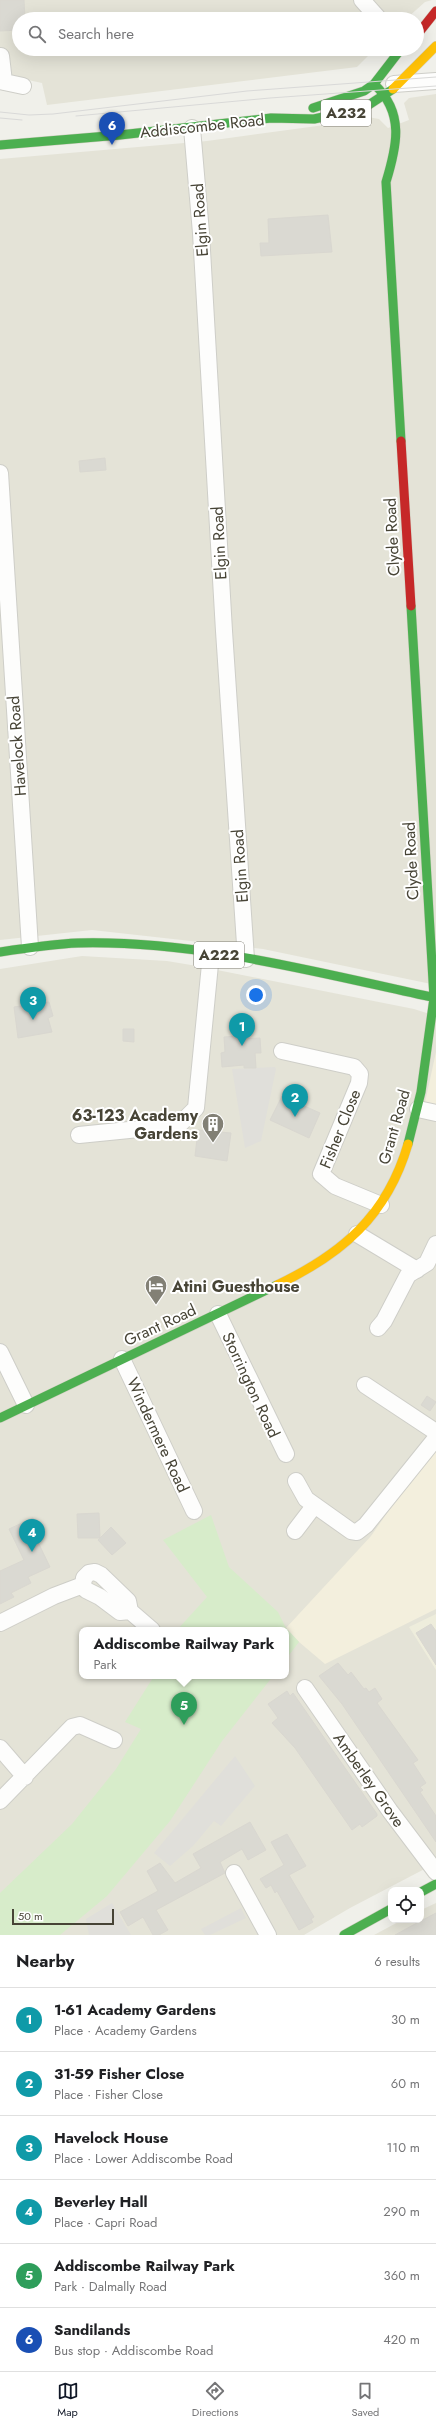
<!DOCTYPE html>
<meta charset="utf-8">
<style>
body{margin:0;font-family:Jost,sans-serif;background:#f2f2f2;color:#202124}
.controls{position:absolute;right:12px;bottom:12px;display:grid;overflow:hidden;border-radius:8px;box-shadow:0 4px 16px #0002}
.controls button{width:36px;height:36px;display:grid;place-items:center;padding:0;border:0;border-bottom:1px solid #e0e0e0;background:#fff;color:#202124;font:20px sans-serif}
.scale{position:absolute;left:12px;bottom:10px;width:102px;box-sizing:border-box;padding-left:4px;border:2px solid #474436;border-top:0;font-size:11px;line-height:14px;white-space:nowrap;color:#474436;-webkit-text-stroke:3px #fff;paint-order:stroke}
.you{position:absolute;left:256px;top:995px;width:14px;height:14px;margin:-10px;border:3px solid #fff;border-radius:50%;background:#1a73e8;box-shadow:0 0 0 6px #1a73e833}
.badge{display:grid;place-items:center;width:26px;height:26px;border-radius:50%;background:#111827;color:#fff;font-size:13px;font-weight:700}
.pin{position:absolute;translate:-50% -33px;filter:drop-shadow(0 1px 2px #0008)}
.pin::after{content:'';position:absolute;top:21px;width:14px;height:12px;background:inherit;clip-path:polygon(0 0,100% 0,50% 100%)}
.popup{position:absolute;left:79px;top:1627px;width:210px;height:52px;box-sizing:border-box;display:grid;place-content:center;border-radius:8px;background:#fff;filter:drop-shadow(0 1px 3px #0005);font-size:13px;white-space:nowrap;color:#757577}
.popup b{font-size:15px;color:#202124}
.popup::after{content:'';position:absolute;left:50%;top:100%;margin-left:-8px;border:8px solid transparent;border-top-color:#fff}
.list{margin:0;padding:0;list-style:none}
h2{display:flex;justify-content:space-between;align-items:center;height:52px;margin:0;padding:0 16px;font-size:17px}
h2 small{font-size:13px;font-weight:400;color:#757577}
.list li{display:grid;grid-template-columns:26px 1fr auto;gap:12px;align-items:center;box-sizing:border-box;height:64px;padding:0 16px;border-top:1px solid #e0e0e0}
.list b{display:block;font-size:15px;white-space:nowrap}
.list p{margin:0;font-size:13px;white-space:nowrap;color:#757577}
.list em{font-size:13px;font-style:normal;color:#757577}
.icon{flex:none;width:22px;height:22px;fill:none;stroke:currentColor;stroke-width:2;stroke-linecap:round;stroke-linejoin:round}
.map{position:relative;flex:none;width:436px;height:1935px;overflow:hidden}
.search{position:absolute;background:#fff;box-shadow:0 4px 16px #0002;left:12px;right:12px;top:12px;height:44px;display:flex;align-items:center;gap:10px;box-sizing:border-box;padding:0 14px;border-radius:22px;color:#757577;font-size:15px}
.sheet{height:436px;background:#fff}
nav{display:flex;justify-content:space-around;align-items:center;box-sizing:border-box;height:56px;border-top:1px solid #e0e0e0;background:#fff;font-size:11px;color:#757577}
nav a{display:grid;justify-items:center;gap:2px}
nav .on{color:#111827}
.map>svg:first-child{display:block}
.residential{fill:#e4e3d7;fill-rule:evenodd}
.commercial{fill:#f3efdd}
.education{fill:#eeeddc}
.green{fill:#d7ecca}
.parking{fill:#e0dfda}
.building{fill:#dad9d2;stroke:#d9d7d0}
.lines{fill:none;stroke-linecap:round;stroke-linejoin:round}
.street-casing{stroke:#cecec8;stroke-width:18}
.fast-casing{stroke:#d0cfc1;stroke-width:10}
.slow-casing{stroke:#d0cfc1;stroke-width:10}
.jam-casing{stroke:#d0cfc1;stroke-width:10}
.street{stroke:#fdfdfc;stroke-width:16}
.fast{stroke:#4caf50;stroke-width:9}
.slow{stroke:#ffc107;stroke-width:9}
.jam{stroke:#c62828;stroke-width:9}
.tram{stroke:#d9d9d8;stroke-width:1}
.labels{text-anchor:middle;dominant-baseline:central;stroke-width:4;stroke-linejoin:round;paint-order:stroke}
.shield{fill:#fff;stroke:#7e7c72;stroke-width:1}
.shield-label{font-size:15px;font-weight:bold;fill:#474436}
.street-label{font-size:16px;fill:#474436;stroke:#fff}
.poi-label{font-size:16px;font-weight:bold;fill:#474436;stroke:#fff;text-anchor:end}
</style>
<div class="map">
<svg width="436" height="1935" viewBox="0 0 436 1935">
<rect width="100%" height="100%" fill="#f0f0ea"/>
<path class="residential" d="M0 0H432L425 2 406 19H19V49H375L357 67 47 105 42 83 0 74Z
M436 94V985L263 949 92 930 0 940V159L207 141 347 122 368 117 379 119 388 128 409 120 404 103 409 98Z
M82 956 167 961 197 966 414 1009 436 1016V1863L350 1908 304 1935H0V969ZM82 1630H286V1676H82Z
M436 1903V1935H374L402 1920H421V1910Z"/>
<path class="commercial" d="M436 1052V1110L424 1107Z
M436 1443V1609L325 1664 299 1642 286 1628 371 1536Z"/>
<path class="education" d="M436 1614V1670L409 1627Z"/>
<path class="green" d="M211 1515 229 1567 278 1612 286 1628 299 1642 286 1659V1630H177L207 1597 163 1540Z
M154 1676H273L222 1741 170 1821 107 1896 60 1935H0V1893L72 1824 116 1769 141 1729 125 1722Z"/>
<path class="parking" d="M275 1067 276 1069 261 1141 245 1148 232 1069Z
M235 1756 255 1786 221 1826 214 1821 193 1846 170 1866 154 1853Z
M112 1903 131 1935H89L86 1919Z
M241 1908 246 1918 210 1935H205L201 1929Z"/>
<path class="building" d="M0 0H24L25 19H19V30L0 31Z
M328 215 332 252 261 256 260 243H269L268 219Z
M105 458 106 470 80 472 79 461Z
M49 1002 53 1016 48 1018 52 1032 18 1038 14 1007Z
M123 1029H134V1042L123 1041Z
M238 1036V1039L260 1038 261 1053H255L256 1068H244V1065L222 1067 221 1053 225 1052 224 1037Z
M282 1096 320 1113 309 1138 270 1120Z
M198 1130 231 1133 227 1161 195 1156Z
M427 1396 436 1402 430 1411 421 1405Z
M99 1513 100 1538H78L77 1514Z
M33 1518 42 1535 36 1538 50 1567 28 1577 31 1583 11 1593 14 1597 0 1604V1571L24 1560 9 1529Z
M111 1527 126 1543 112 1555 98 1540Z
M431 1624 436 1631V1665L416 1633Z
M338 1663 348 1675 351 1672 364 1689 366 1688 369 1692 375 1688 382 1699 377 1703 418 1760 413 1763 426 1783 420 1787 423 1790 420 1792 436 1816V1842L342 1704 319 1676Z
M287 1691 290 1696 293 1693 377 1814V1816L362 1827 360 1824 352 1830 295 1748 272 1723 278 1718 268 1704Z
M250 1822 266 1850 248 1860 242 1849 220 1862 225 1873 156 1910 168 1930 159 1935H153L143 1917 128 1926 120 1912 158 1891 147 1871 160 1863 175 1883 201 1868 193 1854Z
M287 1834 306 1866 289 1875 314 1917 311 1919 313 1922 299 1930 277 1891 275 1893 271 1885 266 1888 260 1879 284 1865 271 1842Z
M436 1913V1935H395L415 1924Z"/>
<g class="lines">
<g class="street-casing">
<path id="street" d="M362 0 379 19
M1 56 4 82
M0 81 23 86
M394 84 436 81
M192 128 201 233 224 631 246 959
M0 473 30 947
M282 1051 354 1067 360 1074 359 1083 321 1174 335 1186 381 1205
M418 1109 436 1113
M79 1135 179 1125 196 1108 211 954
M357 1234 417 1270
M218 1314 286 1454
M378 1328 384 1321 408 1275 427 1263 436 1244
M0 1352 26 1405
M122 1359 194 1511
M365 1385 436 1432
M296 1481 306 1499 351 1531 357 1532 366 1525 436 1438
M295 1531 314 1506
M130 1611 120 1612 100 1597 86 1590 83 1585 84 1578 89 1573 95 1572 101 1575 128 1601 130 1611 152 1630
M0 1623 54 1596 83 1585
M305 1688 390 1811 436 1872
M0 1748 25 1777
M0 1801 72 1727 80 1725 114 1740
M234 1873 268 1935"/>
</g>
<g class="fast-casing">
<path id="fast" d="M374 84C405 113 397 146 386 182L401 441
M313 108 364 91 374 84 401 49
M0 145 120 135 271 118 314 119 364 108 393 89
M0 952C26 948 52 944 78 943 198 940 319 973 436 998
M408 1144 421 1092 434 998 411 606
M0 1418 277 1285
M421 1892 436 1884
M344 1935 391 1909"/>
</g>
<g class="slow-casing">
<path id="slow" d="M393 89 436 46
M277 1285C342 1254 387 1216 408 1144"/>
</g>
<g class="jam-casing">
<path id="jam" d="M417 35 436 11
M401 441 411 606"/>
</g>
<use href="#street" class="street"/>
<use href="#fast" class="fast"/>
<use href="#slow" class="slow"/>
<use href="#jam" class="jam"/>
<path class="tram" d="M0 112 29 115 53 114 247 91 436 77
M76 116 270 98 436 86
M0 118 22 120"/>
</g>
<defs>
<g id="building-pin" transform="scale(1.15)"><path d="M0 17L-7.5 6A9.5 9.5 0 1 1 7.5 6Z" fill="#828075" stroke="#fff"/><path d="M-4-6H4V6H1V3H-1V6H-4ZM-2.5-4.3h1.7v1.8h-1.7ZM.8-4.3h1.7v1.8H.8ZM-2.5-1h1.7V.8h-1.7ZM.8-1h1.7V.8H.8Z" fill="#fff"/></g>
<g id="hotel-pin" transform="scale(1.15)"><path d="M0 17L-7.5 6A9.5 9.5 0 1 1 7.5 6Z" fill="#828075" stroke="#fff"/><path d="M-6-4.5h1.5V1H6V5H4.5V3h-9V5H-6ZM-4 0a1.8 1.8 0 1 1 3.6 0ZM.5 0V-2.5h3Q6-2.5 6 0Z" fill="#fff"/></g>
</defs>
<g fill-rule="evenodd">
<use href="#building-pin" x="213" y="1124"/>
<use href="#hotel-pin" x="156" y="1286"/>
</g>
<g class="labels">
<g class="shield">
<rect x="321" y="100" width="50" height="26" rx="3"/>
<rect x="194" y="942" width="50" height="26" rx="3"/>
</g>
<g class="shield-label">
<text x="346" y="113">A232</text>
<text x="219" y="955">A222</text>
</g>
<g class="street-label">
<text transform="translate(202 126) rotate(-6)">Addiscombe Road</text>
<text transform="translate(200 220) rotate(-94)">Elgin Road</text>
<text transform="translate(392 537) rotate(-93)">Clyde Road</text>
<text transform="translate(219 543) rotate(-93)">Elgin Road</text>
<text transform="translate(17 746) rotate(-94)">Havelock Road</text>
<text transform="translate(411 861) rotate(-93)">Clyde Road</text>
<text transform="translate(240 866) rotate(-94)">Elgin Road</text>
<text transform="translate(394 1127) rotate(-74)">Grant Road</text>
<text transform="translate(340 1129) rotate(-68)">Fisher Close</text>
<text transform="translate(160 1325) rotate(-25)">Grant Road</text>
<text transform="translate(251 1385) rotate(65)">Storrington Road</text>
<text transform="translate(158 1435) rotate(65)">Windermere Road</text>
<text transform="translate(369 1780) rotate(55)">Amberley Grove</text>
</g>
<g class="poi-label">
<text x="198" y="1115">63-123 Academy<tspan x="198" dy="18">Gardens</tspan></text>
<text x="172" y="1286" text-anchor="start">Atini Guesthouse</text>
</g>
</g>
</svg>
<div class="controls">
<button><svg class="icon" aria-label="locate" viewBox="0 0 24 24"><circle cx="12" cy="12" r="6"/><path d="M12 2v4M12 18v4M2 12h4M18 12h4"/></svg></button>
</div>
<div class="scale">50 m</div>
<div class="you"></div>
<div class="pin badge" style="left:242px;top:1046px;background:#0f9aa8">1</div>
<div class="pin badge" style="left:295px;top:1117px;background:#0f9aa8">2</div>
<div class="pin badge" style="left:33px;top:1020px;background:#0f9aa8">3</div>
<div class="pin badge" style="left:32px;top:1552px;background:#0f9aa8">4</div>
<div class="pin badge" style="left:184px;top:1725px;background:#2e9e5b">5</div>
<div class="popup"><b>Addiscombe Railway Park</b>Park</div>
<div class="pin badge" style="left:112px;top:145px;background:#1a4fb4">6</div>
<div class="search"><svg class="icon" aria-label="search" viewBox="0 0 24 24"><circle cx="10" cy="10" r="6"/><path d="M15 15l6 6"/></svg>Search here</div>
</div>
<section class="sheet">
<h2>Nearby<small>6 results</small></h2>
<ul class="list">
<li><span class="badge" style="background:#0f9aa8">1</span><div><b>1-61 Academy Gardens</b><p>Place · Academy Gardens</p></div><em>30 m</em></li>
<li><span class="badge" style="background:#0f9aa8">2</span><div><b>31-59 Fisher Close</b><p>Place · Fisher Close</p></div><em>60 m</em></li>
<li><span class="badge" style="background:#0f9aa8">3</span><div><b>Havelock House</b><p>Place · Lower Addiscombe Road</p></div><em>110 m</em></li>
<li><span class="badge" style="background:#0f9aa8">4</span><div><b>Beverley Hall</b><p>Place · Capri Road</p></div><em>290 m</em></li>
<li><span class="badge" style="background:#2e9e5b">5</span><div><b>Addiscombe Railway Park</b><p>Park · Dalmally Road</p></div><em>360 m</em></li>
<li><span class="badge" style="background:#1a4fb4">6</span><div><b>Sandilands</b><p>Bus stop · Addiscombe Road</p></div><em>420 m</em></li>
</ul>
</section>
<nav>
<a class="on"><svg class="icon" aria-label="map" viewBox="0 0 24 24"><path d="M3 6l6-2 6 2 6-2v14l-6 2-6-2-6 2zM9 4v14M15 6v14"/></svg>Map</a>
<a><svg class="icon" aria-label="directions" viewBox="0 0 24 24"><path d="M12 3l9 9-9 9-9-9zM9 14v-3h6M13 9l2 2-2 2"/></svg>Directions</a>
<a><svg class="icon" aria-label="saved" viewBox="0 0 24 24"><path d="M7 4h10v16l-5-4-5 4z"/></svg>Saved</a>
</nav>
